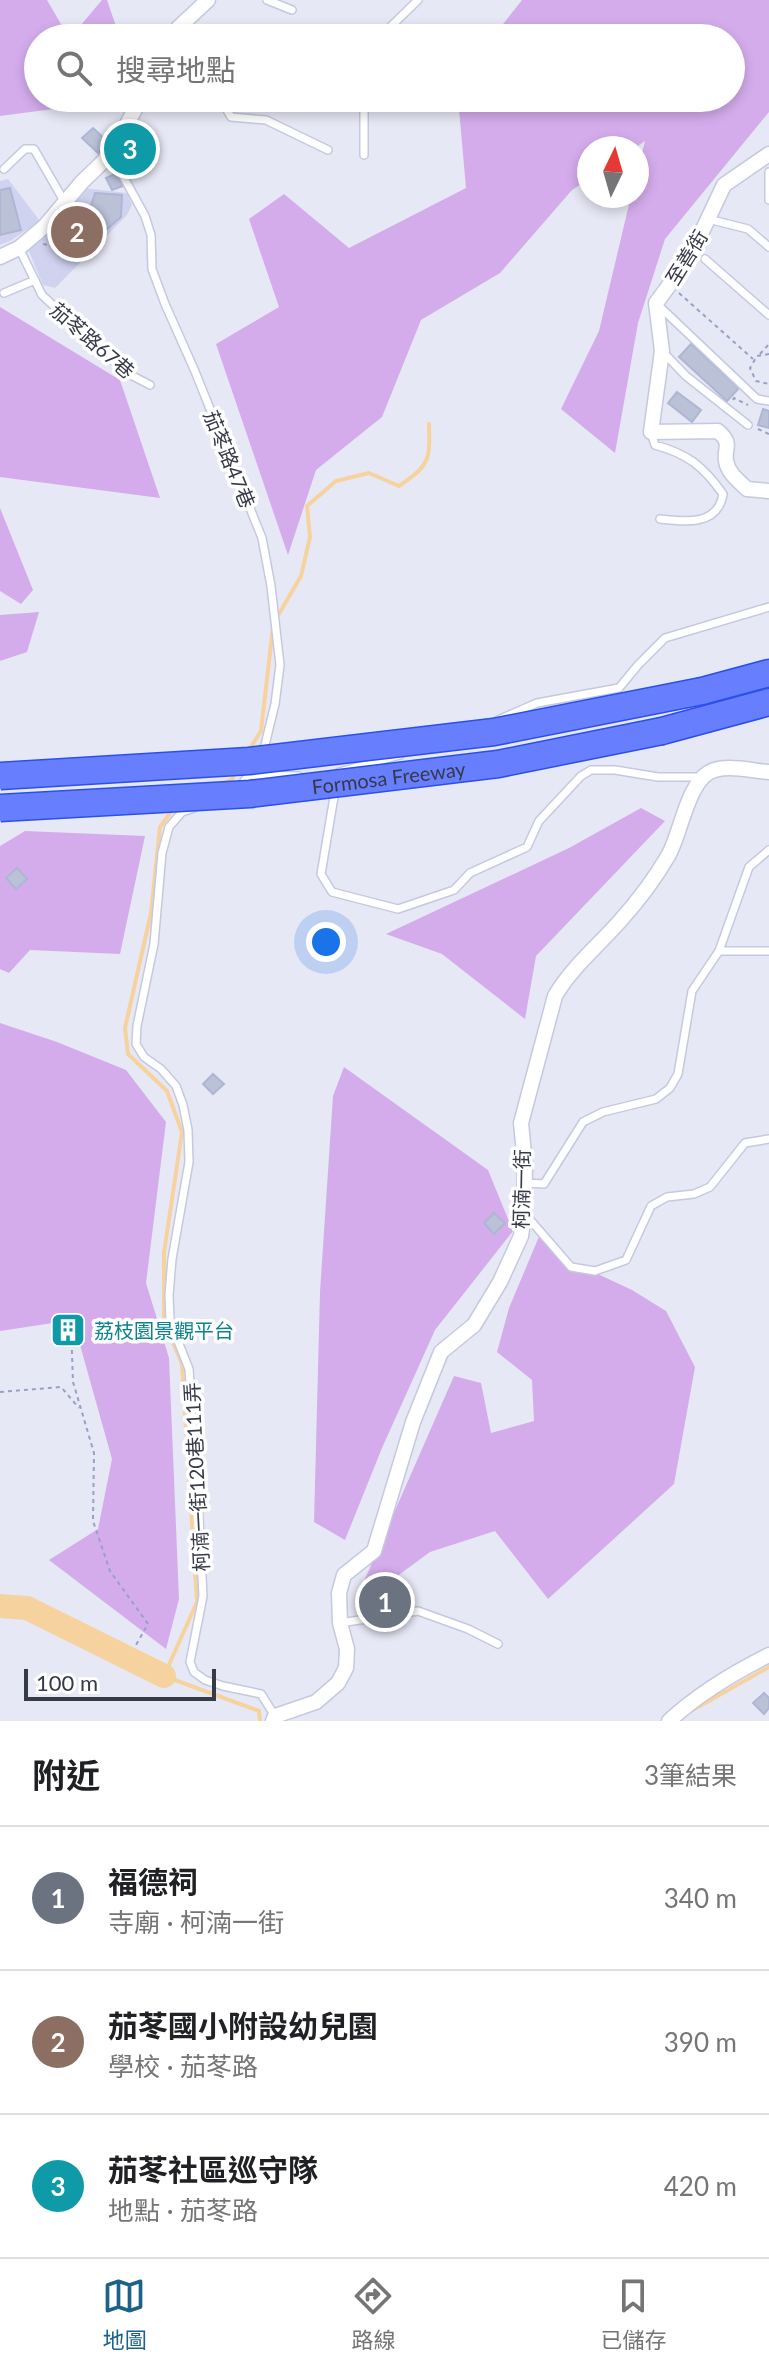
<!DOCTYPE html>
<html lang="zh-TW">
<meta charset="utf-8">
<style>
body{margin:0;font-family:Lato,"Noto Sans TC",sans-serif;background:#f2f2f2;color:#202124}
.compass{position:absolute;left:577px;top:136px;width:72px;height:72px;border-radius:50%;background:#fff;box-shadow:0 4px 12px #0003;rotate:5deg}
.scale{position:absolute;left:24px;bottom:20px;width:192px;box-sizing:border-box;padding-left:8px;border:4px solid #353948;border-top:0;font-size:22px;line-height:28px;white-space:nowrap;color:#353948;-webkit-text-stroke:6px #fff;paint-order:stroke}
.you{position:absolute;left:326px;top:942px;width:28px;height:28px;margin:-20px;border:6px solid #fff;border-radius:50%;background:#1a73e8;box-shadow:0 0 0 12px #1a73e833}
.badge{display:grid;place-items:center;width:52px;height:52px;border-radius:50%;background:#1a6287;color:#fff;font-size:26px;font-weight:700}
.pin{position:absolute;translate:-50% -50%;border:4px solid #fff;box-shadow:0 2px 8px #0006}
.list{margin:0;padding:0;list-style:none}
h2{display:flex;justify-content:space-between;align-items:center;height:104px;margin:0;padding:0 32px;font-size:34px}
h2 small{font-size:26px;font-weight:400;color:#757577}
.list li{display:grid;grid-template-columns:52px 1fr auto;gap:24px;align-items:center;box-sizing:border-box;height:144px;padding:0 32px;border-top:2px solid #e0e0e0}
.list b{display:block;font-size:30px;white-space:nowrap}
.list p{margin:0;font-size:26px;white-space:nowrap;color:#757577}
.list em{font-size:26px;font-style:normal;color:#757577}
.icon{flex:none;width:44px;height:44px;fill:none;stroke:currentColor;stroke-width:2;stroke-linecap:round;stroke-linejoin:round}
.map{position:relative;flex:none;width:769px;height:1721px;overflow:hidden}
.search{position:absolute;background:#fff;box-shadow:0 4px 12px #0003;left:24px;right:24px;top:24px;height:88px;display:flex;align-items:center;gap:20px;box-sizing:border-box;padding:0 28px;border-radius:44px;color:#757577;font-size:30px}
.sheet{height:536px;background:#fff}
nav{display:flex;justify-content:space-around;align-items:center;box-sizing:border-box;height:112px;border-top:2px solid #e0e0e0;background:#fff;font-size:22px;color:#757577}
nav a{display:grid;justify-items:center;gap:4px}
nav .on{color:#1a6287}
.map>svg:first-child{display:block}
.education{fill:#cfd3ef}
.green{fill:#d4acec}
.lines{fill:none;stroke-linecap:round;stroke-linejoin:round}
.stream{stroke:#f6d29e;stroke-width:4}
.river{stroke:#f6d29e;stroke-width:24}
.building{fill:#bbc1d7;stroke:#aeb6d3;stroke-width:2}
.lane-casing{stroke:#c5c9df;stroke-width:10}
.street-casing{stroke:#c5c9df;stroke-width:17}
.highway-casing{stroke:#2b50ea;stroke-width:29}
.path{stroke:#98a0c4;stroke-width:2;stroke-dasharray:4 4;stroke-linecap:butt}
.lane{stroke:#fff;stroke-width:7}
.street{stroke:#fff;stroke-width:14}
.highway{stroke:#677fff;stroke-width:26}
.highway-bridge-casing{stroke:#2b50ea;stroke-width:29;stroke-linecap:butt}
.highway-bridge{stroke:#677fff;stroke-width:26}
.labels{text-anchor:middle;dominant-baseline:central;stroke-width:7;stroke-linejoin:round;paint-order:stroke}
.street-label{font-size:20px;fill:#353948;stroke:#fff}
.culture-label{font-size:20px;fill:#0d838f;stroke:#fff;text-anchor:start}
</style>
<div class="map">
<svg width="769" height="1721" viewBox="0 0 769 1721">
<rect width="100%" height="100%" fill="#e7e8f5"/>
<path class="education" d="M8 179 40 221 10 241 0 245V181Z
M83 188 127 193 132 205 127 215 55 288 43 285 28 249Z"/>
<path class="green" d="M0 0H47L69 38H38V98H75L69 107 0 116Z
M102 0H107L119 35 117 38H70Z
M522 0H769V112L665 239 638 323 615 453 561 409 599 331 631 196H637V174L645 141 635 148H589V179L572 190 500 273 421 320 382 417 316 470 288 555 216 344 279 307 249 219 284 194 349 248 466 188 458 98H731V38H492Z
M0 307 120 380 160 498 0 477Z
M0 508 33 590 21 604 0 591Z
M39 612 27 652 0 661V615Z
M641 808 665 821 536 956 525 1019 442 954 386 934 569 848Z
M25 831 145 836 120 954 30 950 9 973 0 969V846Z
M0 1023 57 1042 126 1070 166 1122 146 1283 169 1358 179 1599 166 1649 49 1560 98 1529 112 1459 73 1320 0 1331Z
M344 1067 488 1170 513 1231 435 1330 382 1448 345 1540 314 1522 320 1292 333 1096Z
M543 1227 555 1254 632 1290 666 1311 695 1367 674 1484 548 1599 495 1531 430 1552 381 1588 365 1579 454 1376 481 1383 491 1433 534 1421 532 1380 497 1352 509 1308Z"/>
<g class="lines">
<path class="stream" d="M276 619 301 576 310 537 307 506 336 481 369 473 399 486C430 465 430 460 429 424
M249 750 261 731 273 627
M223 783 232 779 236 771
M173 809 160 827 151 913 125 1028 128 1054 167 1091 182 1132 164 1253V1321L182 1364 197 1602 164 1676 259 1711 260 1721
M691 1711 769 1667"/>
<path class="river" d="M0 1606 27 1608 164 1676"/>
</g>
<path class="building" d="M93 128 108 142 98 153 82 138Z
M128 142 137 146 132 157 122 153Z
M117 173 123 186 112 190 106 178Z
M10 188 21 230 0 235V190Z
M95 193 122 195 121 217 83 250 82 257 70 258 65 254 69 241 57 238V233L87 205 91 206Z
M691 344 739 388 727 401 679 357Z
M677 392 701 410 692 422 668 403Z
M763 409 769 411V428L758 425Z
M17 868 27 879 16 889 6 878Z
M213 1074 224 1084 213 1094 203 1084Z
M494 1213 505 1223 494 1234 484 1223Z
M382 1595 392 1603 387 1610 377 1602Z
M764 1693 769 1698V1708L764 1714 753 1703Z"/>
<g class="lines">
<g class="lane-casing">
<path id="lane" d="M267 0 292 10
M379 38 418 0
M220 98 231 117 266 120 328 150
M364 98V155
M111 154 145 216 151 235 152 269 165 304 194 369 262 538 271 586 280 665 275 704 263 753
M4 169 25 149H34L64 201
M769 172V200
M708 219 748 229 769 247
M19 248 42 295 125 372 150 385
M705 259 769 315
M4 293 35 280
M658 305 757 399 769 401
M662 351 686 376 748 425
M651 432 655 445C688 454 703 466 723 494 718 526 685 522 660 519
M498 720 537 703 619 688 638 665 665 638 769 607
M339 772 400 755
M249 775 299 776
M238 788 256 767
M335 791 321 874 332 892 398 909 454 890 470 873 527 847 539 821 581 776 591 770H615L658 777H702
M194 808 182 812 169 827 162 853 154 944 137 1026 136 1044 144 1057 161 1069 176 1086 183 1105 188 1130 189 1162 172 1259 169 1295 170 1321 189 1369 198 1499 203 1596 190 1662 194 1672 205 1680 223 1686 261 1694 275 1716
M719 951H769
M525 1183 544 1184 583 1122 603 1112 656 1099 670 1088 678 1074 692 991 719 951 749 867 769 850
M525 1214 571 1267 595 1271 626 1260 651 1206 667 1197 694 1194 710 1187 745 1143 769 1139
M340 1623 418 1611 468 1629 498 1644"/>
</g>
<g class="street-casing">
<path id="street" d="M173 38 178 28 208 0
M769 154 724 185 690 257 656 303 662 351 651 432 718 431C733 445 724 446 726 461 728 473 739 481 747 489L769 491
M0 257 19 248 45 226 82 182 111 154 141 98
M273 1721 275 1716 316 1702 338 1683 346 1668 347 1649 340 1623 339 1593 344 1575 374 1551 413 1422 441 1352 474 1325 500 1282 521 1236 524 1214 525 1164 521 1123 555 996C572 967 598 946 620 921 638 901 654 880 668 856 680 836 687 786 708 773 723 763 752 771 769 772
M669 1721C698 1694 733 1673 769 1655"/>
</g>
<g class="highway-casing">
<path id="highway" d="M702 691 769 673
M662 731 769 702"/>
</g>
<path class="path" d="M43 244 67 249
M679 293 753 359
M760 354 769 344
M769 354 757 356 750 368 756 381 769 384
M733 400 734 398 748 405
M758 429 769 434
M71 1326 73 1382 94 1453 93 1521 110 1571 148 1624 136 1645
M0 1392 61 1387 79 1408"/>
<use href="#lane" class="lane"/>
<use href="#street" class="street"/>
<use href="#highway" class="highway"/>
<g class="highway-bridge-casing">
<g id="highway-bridge">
<path d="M0 776 249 761 494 732 702 691"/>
<path id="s1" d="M0 808 250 794 498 764 662 731"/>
</g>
</g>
<use href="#highway-bridge" class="highway-bridge"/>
</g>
<defs>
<g id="building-square" transform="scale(1.8)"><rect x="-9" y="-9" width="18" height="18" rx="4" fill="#0f9aa8" stroke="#fff"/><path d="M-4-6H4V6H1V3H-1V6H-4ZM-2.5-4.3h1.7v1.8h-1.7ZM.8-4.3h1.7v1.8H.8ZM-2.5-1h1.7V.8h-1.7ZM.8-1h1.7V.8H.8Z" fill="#fff"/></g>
</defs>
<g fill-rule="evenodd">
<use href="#building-square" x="68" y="1330"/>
</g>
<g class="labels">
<g class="street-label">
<text transform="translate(686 257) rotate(-58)">至善街</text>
<text transform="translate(93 340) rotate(41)">茄苳路67巷</text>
<text transform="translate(230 459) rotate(68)">茄苳路47巷</text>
<text stroke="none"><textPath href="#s1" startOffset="390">Formosa Freeway</textPath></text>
<text transform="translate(521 1189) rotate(-89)">柯湳一街</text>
<text transform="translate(196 1477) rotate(-93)">柯湳一街120巷111弄</text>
</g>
<g class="culture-label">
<text x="94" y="1330">荔枝園景觀平台</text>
</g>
</g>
</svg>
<svg class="compass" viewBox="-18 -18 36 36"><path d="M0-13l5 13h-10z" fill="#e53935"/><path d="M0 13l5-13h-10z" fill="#757577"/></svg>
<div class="scale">100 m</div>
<div class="you"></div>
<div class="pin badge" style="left:385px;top:1602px;background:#6b7280">1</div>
<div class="pin badge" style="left:77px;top:232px;background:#8d6e63">2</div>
<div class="pin badge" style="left:130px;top:149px;background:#0f9aa8">3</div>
<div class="search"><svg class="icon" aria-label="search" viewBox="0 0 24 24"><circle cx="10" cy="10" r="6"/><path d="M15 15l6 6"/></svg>搜尋地點</div>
</div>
<section class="sheet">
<h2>附近<small>3筆結果</small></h2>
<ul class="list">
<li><span class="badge" style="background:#6b7280">1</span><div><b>福德祠</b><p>寺廟 · 柯湳一街</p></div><em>340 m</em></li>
<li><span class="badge" style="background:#8d6e63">2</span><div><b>茄苳國小附設幼兒園</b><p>學校 · 茄苳路</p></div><em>390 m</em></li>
<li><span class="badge" style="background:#0f9aa8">3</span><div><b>茄苳社區巡守隊</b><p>地點 · 茄苳路</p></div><em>420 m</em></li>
</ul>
</section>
<nav>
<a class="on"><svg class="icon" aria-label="map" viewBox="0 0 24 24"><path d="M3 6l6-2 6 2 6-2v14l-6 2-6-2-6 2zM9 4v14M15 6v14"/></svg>地圖</a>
<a><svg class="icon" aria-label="directions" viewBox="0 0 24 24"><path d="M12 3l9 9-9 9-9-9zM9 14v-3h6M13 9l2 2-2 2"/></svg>路線</a>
<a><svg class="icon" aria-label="saved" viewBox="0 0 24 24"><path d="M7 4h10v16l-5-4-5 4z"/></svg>已儲存</a>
</nav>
